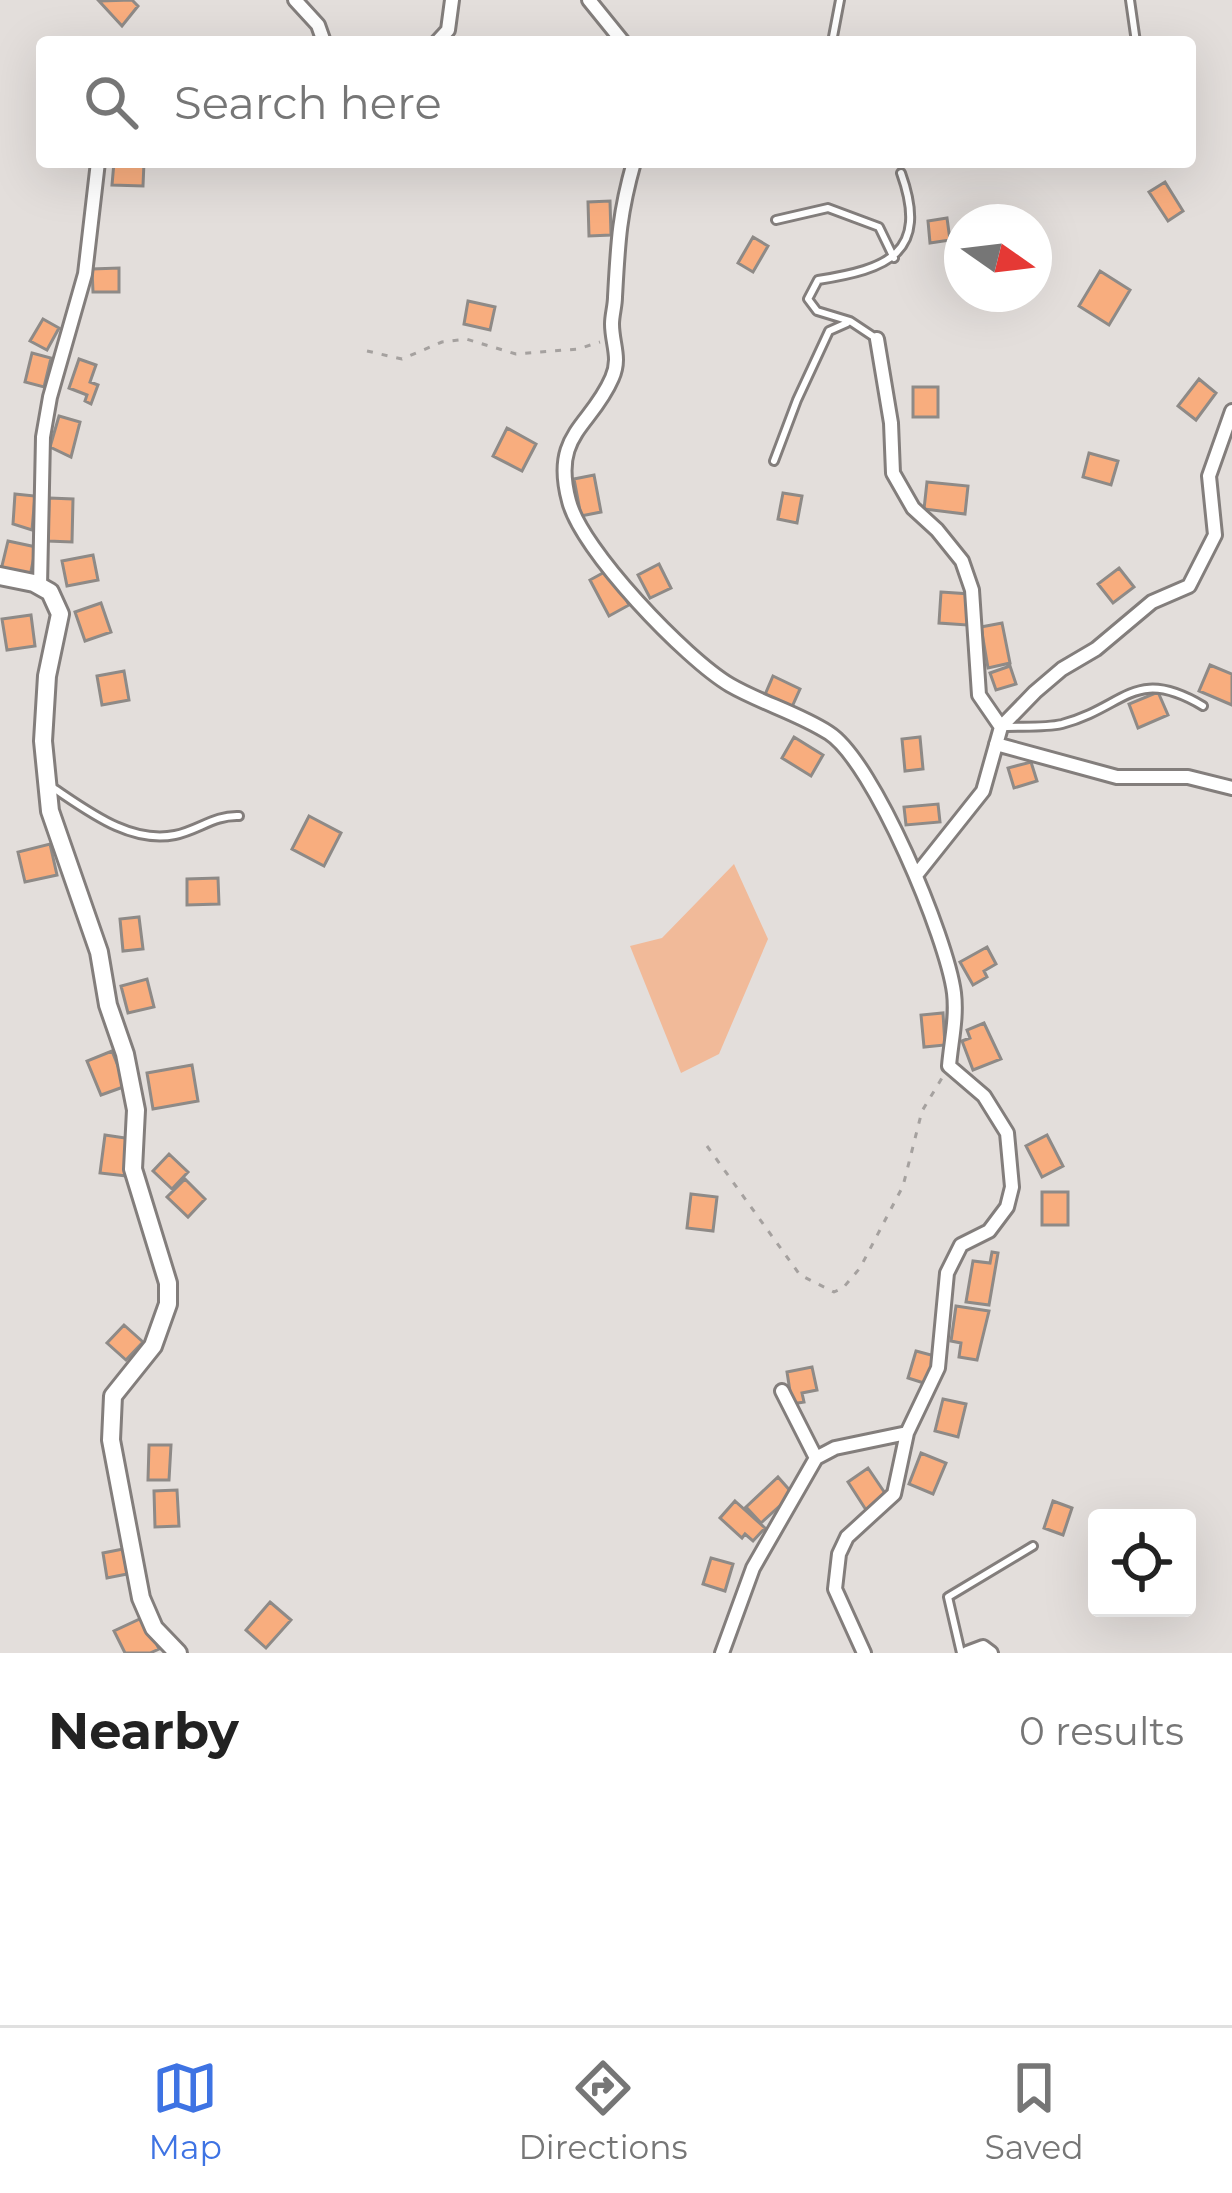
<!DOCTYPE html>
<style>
body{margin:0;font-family:Montserrat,sans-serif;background:#f2f2f2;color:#222}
.controls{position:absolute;right:36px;bottom:36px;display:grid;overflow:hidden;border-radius:12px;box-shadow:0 12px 48px #0002}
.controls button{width:108px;height:108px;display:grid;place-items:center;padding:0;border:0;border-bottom:3px solid #e0e0e0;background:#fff;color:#222;font:60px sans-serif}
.compass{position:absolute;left:944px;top:204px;width:108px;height:108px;border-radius:50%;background:#fff;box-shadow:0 12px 48px #0002;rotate:104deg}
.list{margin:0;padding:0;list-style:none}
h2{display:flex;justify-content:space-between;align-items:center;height:156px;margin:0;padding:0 48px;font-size:51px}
h2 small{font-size:39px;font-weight:400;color:#767676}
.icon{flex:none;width:66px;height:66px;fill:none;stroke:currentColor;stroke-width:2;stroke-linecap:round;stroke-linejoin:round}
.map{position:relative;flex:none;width:1232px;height:1653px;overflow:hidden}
.search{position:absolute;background:#fff;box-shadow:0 12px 48px #0002;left:36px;right:36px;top:36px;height:132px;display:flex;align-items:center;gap:30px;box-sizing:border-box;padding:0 42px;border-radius:12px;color:#767676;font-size:45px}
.sheet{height:372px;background:#fff}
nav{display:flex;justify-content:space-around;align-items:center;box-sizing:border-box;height:168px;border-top:3px solid #e0e0e0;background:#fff;font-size:33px;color:#767676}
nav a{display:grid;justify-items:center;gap:6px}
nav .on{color:#3e73e3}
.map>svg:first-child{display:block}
.green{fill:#f1ba99}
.building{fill:#f8ad7e;stroke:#8e8a87;stroke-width:3}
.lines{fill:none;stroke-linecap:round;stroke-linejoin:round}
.lane-casing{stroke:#837e7c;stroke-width:12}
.street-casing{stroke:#837e7c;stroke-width:18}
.secondary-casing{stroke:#837e7c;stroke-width:22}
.path{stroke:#a5a19f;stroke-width:3;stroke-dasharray:6 9;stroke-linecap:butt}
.lane{stroke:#fff;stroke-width:6}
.street{stroke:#fff;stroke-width:12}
.secondary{stroke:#fff;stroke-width:16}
</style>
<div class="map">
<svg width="1232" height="1653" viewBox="0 0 1232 1653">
<rect width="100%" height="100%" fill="#e3dedb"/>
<path class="green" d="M734 864 768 939 719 1054 681 1073 630 946 662 938Z"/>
<path class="building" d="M132 0 138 6 122 26 99 1Z
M114 162H144L143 186 112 185Z
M1165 182 1183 211 1168 221 1149 192Z
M610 201 611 235 589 236 588 202Z
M947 218 950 240 930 243 928 221Z
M753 237 768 246 753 272 738 263Z
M119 268V292H93L92 269Z
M1100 271 1130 290 1109 325 1079 306Z
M468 301 495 307 490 330 464 324Z
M43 319 59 328 47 350 30 341Z
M32 353 51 358 44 387 25 382Z
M79 359 96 365 90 382 98 385 91 404 85 401 87 395 69 388Z
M1199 379 1216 393 1196 420 1178 406Z
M913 387H938V417H913Z
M59 416 80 422 71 457 50 447Z
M507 428 536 444 522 471 493 456Z
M1089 453 1118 461 1111 485 1083 477Z
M594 475 601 512 581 516 574 479Z
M927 482 968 486 965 514 924 509Z
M783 493 802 496 797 523 778 519Z
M15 494 35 496 32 530 13 524Z
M49 498 73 499 72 542 48 541Z
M8 541 36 547 30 576 1 570Z
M93 555 98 580 67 586 62 561Z
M659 564 671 588 650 598 638 575Z
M1119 568 1134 587 1113 603 1098 584Z
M610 569 629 605 609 616 590 580Z
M941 592 970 594 967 625 939 623Z
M101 603 111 632 85 641 75 612Z
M31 615 35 646 7 650 2 619Z
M1002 623 1010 663 988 668 981 627Z
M1210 665 1232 674V705L1199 691Z
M1010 666 1016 684 996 690 990 673Z
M124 671 129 700 102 705 97 676Z
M773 676 800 689 791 709 764 697Z
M1158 692 1168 715 1138 728 1129 704Z
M794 737 823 755 811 776 782 758Z
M920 737 923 769 905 771 902 739Z
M1031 762 1037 781 1014 788 1008 768Z
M938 804 940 822 906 825 904 807Z
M309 816 341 833 324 866 292 849Z
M50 844 57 875 25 882 18 852Z
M218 878 219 904 187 905V879Z
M139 917 143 949 123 951 120 919Z
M987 947 996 964 984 971 987 977 973 985 960 962Z
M147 979 154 1007 128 1013 121 986Z
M943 1013 945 1045 924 1047 921 1015Z
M984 1023 1001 1059 973 1070 962 1041 970 1038 967 1030Z
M112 1051 126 1086 101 1095 87 1061Z
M192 1065 198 1101 153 1109 147 1073Z
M105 1135 132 1139 127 1176 100 1173Z
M1047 1135 1063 1166 1042 1177 1026 1146Z
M169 1154 188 1172 172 1189 153 1171Z
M185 1179 205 1199 188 1217 167 1197Z
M1042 1192H1068V1225H1042Z
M691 1194 717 1197 713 1231 687 1228Z
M992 1252 998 1253 989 1305 966 1302 973 1261 990 1263Z
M956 1306 989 1311 977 1360 959 1357 961 1343 951 1341Z
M124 1325 143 1342 126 1360 107 1343Z
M916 1351 935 1356 927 1384 908 1378Z
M812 1367 817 1390 802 1393 804 1402 792 1404 787 1372Z
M943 1399 966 1404 958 1437 935 1431Z
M149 1445H171L169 1480H148Z
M921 1453 946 1463 933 1494 909 1484Z
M868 1468 889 1499 868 1513 848 1482Z
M778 1477 793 1494 761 1523 746 1507Z
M177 1490 179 1526 155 1527 154 1491Z
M735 1501 765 1528 753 1541 745 1534 742 1538 720 1518Z
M1053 1501 1072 1508 1063 1535 1044 1528Z
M123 1549 127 1574 107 1578 103 1553Z
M711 1558 733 1564 725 1591 703 1584Z
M270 1602 291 1620 266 1648 246 1630Z
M144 1617 159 1649 150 1653H125L114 1631Z"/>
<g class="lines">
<g class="lane-casing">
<path id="lane" d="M1130 0 1136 42
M832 42 840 0
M776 220 828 208 879 227 894 258
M877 339 850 321 817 311 808 299 818 280C887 269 930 254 901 173
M774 461 797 400 829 331 847 323
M1004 727C1022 726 1044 728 1062 724 1126 707 1134 665 1203 706
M52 787C88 811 130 844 175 835 199 830 214 815 239 816
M961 1653 948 1597 1033 1546"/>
</g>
<g class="street-casing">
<path id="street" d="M295 0 318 25 324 42
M589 0 623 42
M437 42 448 30 452 0
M634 162C619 215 618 243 615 297 615 306 612 315 612 324 612 344 621 358 612 378 591 427 551 434 569 501 581 550 686 659 730 685 761 703 798 713 829 733 874 762 947 938 954 993 957 1018 951 1042 949 1066L984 1096 1007 1133 1012 1187 1007 1207 989 1231 961 1245 947 1273 938 1368 907 1433 894 1494 847 1537 839 1554 835 1589 864 1653
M877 339 891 423 893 473 913 508 937 530 962 561 972 590 979 695 1001 727
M40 587 43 437 50 397 85 274 98 162
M996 744 1117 777H1188L1232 788
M917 874 983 791 1001 727 1035 692 1062 669 1096 649 1152 602 1189 586 1215 535 1209 476 1232 411
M782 1391 816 1458
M722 1653 753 1568 816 1458 835 1448 907 1433
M967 1653 983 1647 991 1653"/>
</g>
<g class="secondary-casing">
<path id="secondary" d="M0 576 34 583 50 592 60 614 47 676 43 741 50 811 99 952 108 1005 125 1054 136 1110 133 1169 168 1283V1304L153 1346 113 1396 111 1440 141 1598 154 1628 178 1653"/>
</g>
<path class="path" d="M367 351 402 359 442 342 466 339 516 354 578 349 600 342
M707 1146 800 1275 834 1292 843 1288 860 1268 903 1186 922 1111 942 1078"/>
<use href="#lane" class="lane"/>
<use href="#street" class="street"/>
<use href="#secondary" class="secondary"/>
</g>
</svg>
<div class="controls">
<button><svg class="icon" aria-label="locate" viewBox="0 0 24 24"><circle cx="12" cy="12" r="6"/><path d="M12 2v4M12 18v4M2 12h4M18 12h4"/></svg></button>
</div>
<svg class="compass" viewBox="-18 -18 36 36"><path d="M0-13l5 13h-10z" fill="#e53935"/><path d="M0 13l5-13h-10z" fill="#767676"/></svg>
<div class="search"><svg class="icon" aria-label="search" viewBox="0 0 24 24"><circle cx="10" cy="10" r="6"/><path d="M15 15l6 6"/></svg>Search here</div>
</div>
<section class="sheet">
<h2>Nearby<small>0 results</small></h2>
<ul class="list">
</ul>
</section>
<nav>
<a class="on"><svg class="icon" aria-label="map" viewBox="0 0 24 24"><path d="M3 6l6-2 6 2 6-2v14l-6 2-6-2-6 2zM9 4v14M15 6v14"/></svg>Map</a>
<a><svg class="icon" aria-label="directions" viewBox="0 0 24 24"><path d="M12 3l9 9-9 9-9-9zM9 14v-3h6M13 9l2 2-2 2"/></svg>Directions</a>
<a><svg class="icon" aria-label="saved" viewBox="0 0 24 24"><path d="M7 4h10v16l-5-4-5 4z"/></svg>Saved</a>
</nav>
